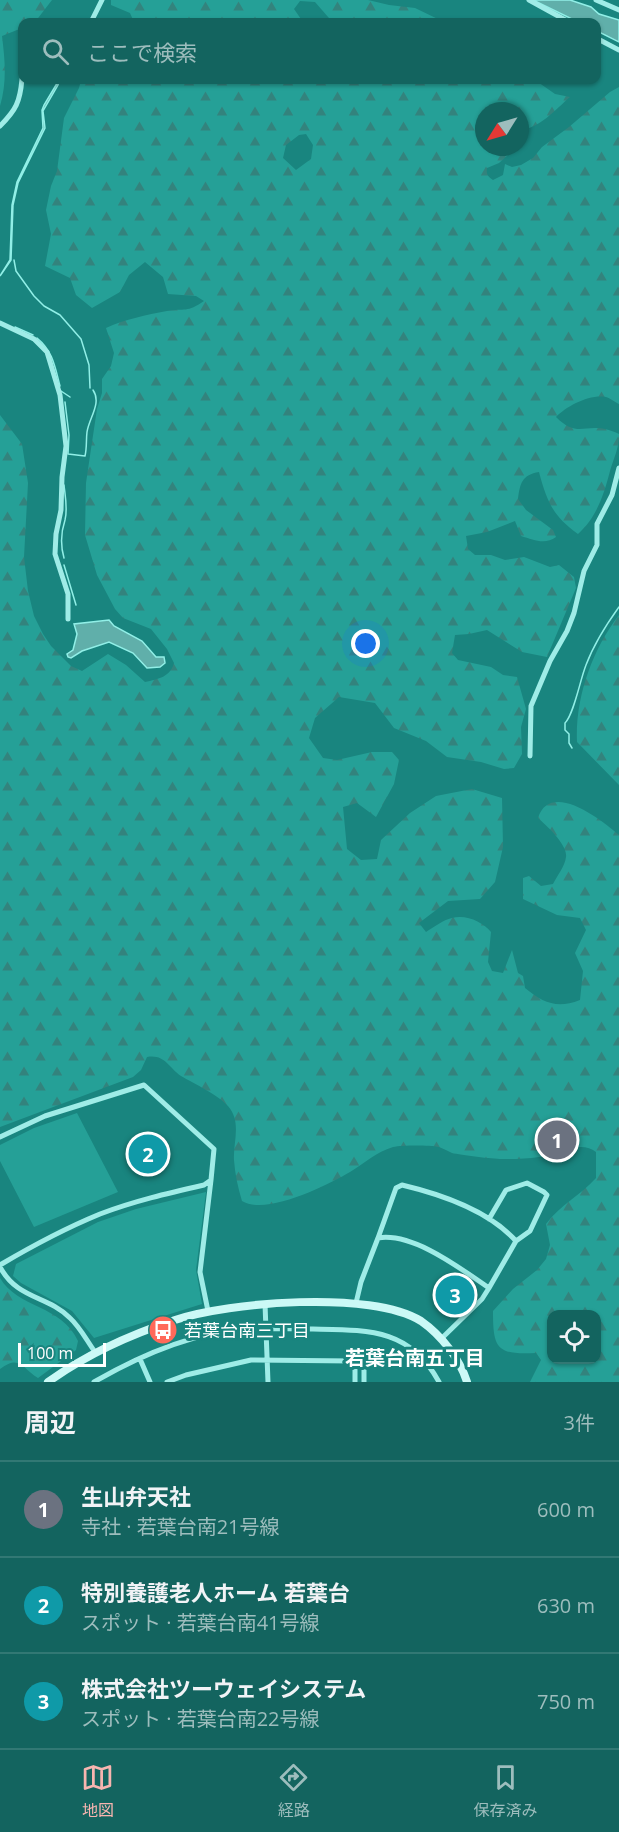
<!DOCTYPE html>
<html lang="ja">
<meta charset="utf-8">
<style>
body{margin:0;font-family:"Open Sans","Noto Sans JP",sans-serif;background:#1c6a65;color:#f1f3f6}
.controls{position:absolute;right:18px;bottom:18px;display:grid;overflow:hidden;border-radius:12px;box-shadow:0 2px 4px #0004}
.controls button{width:54px;height:54px;display:grid;place-items:center;padding:0;border:0;border-bottom:2px solid #327874;background:#13645f;color:#f1f3f6;font:30px sans-serif}
.compass{position:absolute;left:475px;top:102px;width:54px;height:54px;border-radius:50%;background:#13645f;box-shadow:0 2px 4px #0004;rotate:233deg}
.scale{position:absolute;left:18px;bottom:15px;width:88px;box-sizing:border-box;padding-left:6px;border:3px solid #fff;border-top:0;font-size:16px;line-height:21px;white-space:nowrap;color:#fff;-webkit-text-stroke:4px #19857f;paint-order:stroke}
.you{position:absolute;left:366px;top:644px;width:21px;height:21px;margin:-15px;border:4px solid #fff;border-radius:50%;background:#1a73e8;box-shadow:0 0 0 9px #1a73e833}
.badge{display:grid;place-items:center;width:39px;height:39px;border-radius:50%;background:#f7b5b0;color:#fff;font-size:20px;font-weight:700}
.pin{position:absolute;translate:-50% -50%;border:3px solid #fff;box-shadow:0 2px 6px #0006}
.list{margin:0;padding:0;list-style:none}
h2{display:flex;justify-content:space-between;align-items:center;height:78px;margin:0;padding:0 24px;font-size:26px}
h2 small{font-size:20px;font-weight:400;color:#9dbdbd}
.list li{display:grid;grid-template-columns:39px 1fr auto;gap:18px;align-items:center;box-sizing:border-box;height:96px;padding:0 24px;border-top:2px solid #327874}
.list b{display:block;font-size:22px;white-space:nowrap}
.list p{margin:0;font-size:20px;white-space:nowrap;color:#9dbdbd}
.list em{font-size:20px;font-style:normal;color:#9dbdbd}
.icon{flex:none;width:33px;height:33px;fill:none;stroke:currentColor;stroke-width:2;stroke-linecap:round;stroke-linejoin:round}
.map{position:relative;flex:none;width:619px;height:1382px;overflow:hidden}
.search{position:absolute;background:#13645f;box-shadow:0 2px 4px #0004;left:18px;right:18px;top:18px;height:66px;display:flex;align-items:center;gap:15px;box-sizing:border-box;padding:0 21px;border-radius:12px;color:#9dbdbd;font-size:22px}
.sheet{height:366px;background:#13645f}
nav{display:flex;justify-content:space-around;align-items:center;box-sizing:border-box;height:84px;border-top:2px solid #327874;background:#13645f;font-size:16px;color:#9dbdbd}
nav a{display:grid;justify-items:center;gap:3px}
nav .on{color:#f7b5b0}
.map>svg:first-child{display:block}
.grass{fill:#25a097}
.forest{fill:url(#forest-firs);fill-rule:evenodd}
.water{fill:#60afaa;stroke:#91efe7;stroke-width:1.5}
.lines{fill:none;stroke-linecap:round;stroke-linejoin:round}
.stream{stroke:#91efe7;stroke-width:1.5}
.street{stroke:#9fece7;stroke-width:5}
.secondary{stroke:#cbf9f6;stroke-width:8}
.labels{text-anchor:middle;dominant-baseline:central;stroke-width:6;stroke-linejoin:round;paint-order:stroke}
.poi-label{font-size:18px;fill:#fff;stroke:#19857f;text-anchor:start}
.neighbourhood-label{font-size:20px;font-weight:bold;fill:#fff;stroke:#19857f}
</style>
<div class="map">
<svg width="619" height="1382" viewBox="0 0 619 1382">
<defs>
<pattern id="forest-firs" width="22" height="20" patternUnits="userSpaceOnUse" patternTransform="scale(1.5)"><rect width="22" height="20" fill="#25a097"/><path d="M5 1l3.5 6h-7zM16 11l3.5 6h-7z" fill="#33837d"/></pattern>
</defs>
<rect width="100%" height="100%" fill="#19857f"/>
<path class="grass" d="M77 1113 118 1192 34 1227 0 1161V1145L34 1128Z
M206 1192 196 1270 202 1304 94 1338 72 1311 21 1283 13 1276 16 1264 98 1222 136 1209Z"/>
<path class="forest" d="M0 0H52L35 22H22V28L2 36C5 61 7 82 0 106Z
M111 0H368L389 5 415 8 444 22H326L329 18 315 2 300 1 294 9 303 22H134L130 13 111 5Z
M81 80H535L555 94 570 97C556 109 539 129 520 130V111H484V147H504L508 155 499 163 487 168C486 174 488 177 493 180L503 175 505 164 512 167 521 165 533 158 542 147 569 127 610 92 619 87V404C615 402 610 398 606 397 589 394 567 406 556 417 576 437 583 425 605 429 610 430 615 432 619 434 619 449 614 457 610 471 604 494 597 517 578 534 553 516 547 502 539 472 522 475 520 483 518 499L526 510 553 530 556 537C545 545 534 540 521 536L515 521 487 532 466 536 468 549 475 555H491L505 560 524 557 550 567 559 565 574 577 576 588 547 657 522 652 487 630 469 634 455 635 452 653 458 660 491 667 503 675 517 677 526 709 521 727 522 754 514 768 504 769 481 762 447 757 426 741 394 728 375 703 339 697 315 718 309 738 323 758 337 760 372 752H392L399 760 394 784 376 817 357 803 343 807 347 849 361 860 377 859 381 840 410 813 436 796 472 789 502 798 503 847 495 882 480 899 448 901 419 923 426 932C434 927 443 920 452 918 466 914 483 922 491 932L488 962 492 971 503 973 512 950 518 973 523 976 525 988C543 1003 557 1009 580 1000L583 971 575 953 586 930 580 918 557 915 523 899V878L529 876 541 886 553 884C557 876 565 866 566 857 568 845 546 825 538 818 550 780 601 819 619 835V1382H530L541 1360 536 1353C497 1355 493 1349 493 1311L513 1289 537 1270 546 1259 550 1245 546 1224C560 1205 581 1195 596 1178V1152C581 1139 556 1155 539 1157 527 1159 514 1159 502 1159 493 1159 461 1155 452 1153 448 1151 444 1149 439 1147 430 1145 402 1145 393 1147 376 1152 365 1163 350 1172 328 1185 266 1216 242 1201 238 1188 235 1174 234 1160 233 1142 242 1122 228 1106 218 1095 195 1084 181 1076 168 1067 165 1054 147 1057L141 1070 133 1077 0 1127V415L22 444 28 483 24 557 28 591 34 616 43 634 51 646 71 666 82 671 108 654 126 665 145 682C159 679 170 677 174 663L167 649 151 629 123 618 115 609 97 575 85 535 86 483 91 449 97 409 102 393V379L111 366 114 353 106 328C126 319 146 315 167 311 185 308 187 313 204 301L196 296 168 294 163 277 145 262 129 275 120 292 92 308 76 295 70 278 45 266 51 234 46 210 51 186 57 171 64 118 79 88ZM306 134 313 145 311 159 296 170 283 158 286 145 299 135ZM596 1314V1360H552V1314Z
M619 615V785L577 742C575 698 592 650 619 615Z
M0 1278C17 1308 62 1305 78 1341L76 1350 38 1378C22 1368 20 1354 0 1369Z"/>
<path class="water" d="M533 0H570L591 7 599 14 619 20V42L597 31 596 22H578Z
M59 80 58 85 43 111 45 128 18 183 13 205 11 260 0 276 10 260 12 205 17 182 43 128 42 110 44 105Z
M109 620 114 626 142 641 156 657H164L165 663 160 667 147 668 133 653 109 642 82 651 71 658 68 657 67 654 73 650 77 634 74 624Z"/>
<g class="lines">
<path class="stream" d="M14 260 16 271 34 296 44 306 60 315 81 339 89 365 90 388
M15 327 33 335
M37 338C53 351 55 367 60 386
M61 391 70 397
M65 402 69 435 68 454 85 456C87 448 86 440 87 432 89 418 102 403 93 390
M64 558C60 544 61 532 65 520 68 509 65 495 64 485
M64 565 76 605
M572 748 569 743V734L565 730V723C574 714 580 680 586 665 594 644 606 625 619 607"/>
<path class="street" d="M529 0 569 22
M596 0 619 10
M91 22 102 0
M596 38 619 50
M0 126C16 110 20 102 22 79
M0 323 34 339 47 352 60 395 66 446 62 477 61 510 56 534 55 554 68 594V619
M530 756 531 706 550 661 567 631 574 613 584 571 597 545V524L612 495 619 468
M0 1137 45 1116 144 1085 214 1149 211 1180 204 1185C169 1193 134 1201 100 1214 66 1228 32 1246 0 1265
M489 1219 506 1190 527 1183 544 1192 547 1195 530 1231 516 1241
M0 1267C18 1300 47 1295 70 1318 80 1327 87 1341 95 1352
M356 1303 361 1282 378 1238C413 1232 461 1269 489 1288L516 1241C489 1211 440 1194 402 1185L396 1188 378 1238
M265 1304 268 1382
M208 1311 200 1272 211 1180
M441 1339 482 1299 489 1288
M140 1359 150 1382
M94 1382C139 1356 192 1333 244 1329 267 1328 290 1329 313 1329 368 1330 410 1328 439 1382
M167 1382 186 1375 251 1360 352 1361 355 1365V1382
M364 1382V1362L428 1363"/>
<path class="secondary" d="M48 1382C87 1354 129 1335 175 1320 229 1302 371 1290 421 1321 441 1335 460 1359 467 1382"/>
</g>
<defs>
<g id="bus-disc" transform="scale(1.5)"><circle r="9.5" fill="#ff695a" stroke="#19857f"/><path d="M-5-6H5V4H4V6H2V4H-2V6H-4V4H-5ZM-3.5-4V0h7V-4ZM-3.5 1.2v1.5H-2V1.2ZM2 1.2v1.5H3.5V1.2Z" fill="#fff"/></g>
</defs>
<g fill-rule="evenodd">
<use href="#bus-disc" x="163" y="1330"/>
</g>
<g class="labels">
<g class="poi-label">
<text x="184" y="1330">若葉台南三丁目</text>
</g>
<g class="neighbourhood-label">
<text x="415" y="1357">若葉台南五丁目</text>
</g>
</g>
</svg>
<div class="controls">
<button><svg class="icon" aria-label="locate" viewBox="0 0 24 24"><circle cx="12" cy="12" r="6"/><path d="M12 2v4M12 18v4M2 12h4M18 12h4"/></svg></button>
</div>
<svg class="compass" viewBox="-18 -18 36 36"><path d="M0-13l5 13h-10z" fill="#e53935"/><path d="M0 13l5-13h-10z" fill="#9dbdbd"/></svg>
<div class="scale">100 m</div>
<div class="you"></div>
<div class="pin badge" style="left:557px;top:1140px;background:#6b7280">1</div>
<div class="pin badge" style="left:148px;top:1154px;background:#0f9aa8">2</div>
<div class="pin badge" style="left:455px;top:1295px;background:#0f9aa8">3</div>
<div class="search"><svg class="icon" aria-label="search" viewBox="0 0 24 24"><circle cx="10" cy="10" r="6"/><path d="M15 15l6 6"/></svg>ここで検索</div>
</div>
<section class="sheet">
<h2>周辺<small>3件</small></h2>
<ul class="list">
<li><span class="badge" style="background:#6b7280">1</span><div><b>生山弁天社</b><p>寺社 · 若葉台南21号線</p></div><em>600 m</em></li>
<li><span class="badge" style="background:#0f9aa8">2</span><div><b>特別養護老人ホーム 若葉台</b><p>スポット · 若葉台南41号線</p></div><em>630 m</em></li>
<li><span class="badge" style="background:#0f9aa8">3</span><div><b>株式会社ツーウェイシステム</b><p>スポット · 若葉台南22号線</p></div><em>750 m</em></li>
</ul>
</section>
<nav>
<a class="on"><svg class="icon" aria-label="map" viewBox="0 0 24 24"><path d="M3 6l6-2 6 2 6-2v14l-6 2-6-2-6 2zM9 4v14M15 6v14"/></svg>地図</a>
<a><svg class="icon" aria-label="directions" viewBox="0 0 24 24"><path d="M12 3l9 9-9 9-9-9zM9 14v-3h6M13 9l2 2-2 2"/></svg>経路</a>
<a><svg class="icon" aria-label="saved" viewBox="0 0 24 24"><path d="M7 4h10v16l-5-4-5 4z"/></svg>保存済み</a>
</nav>
